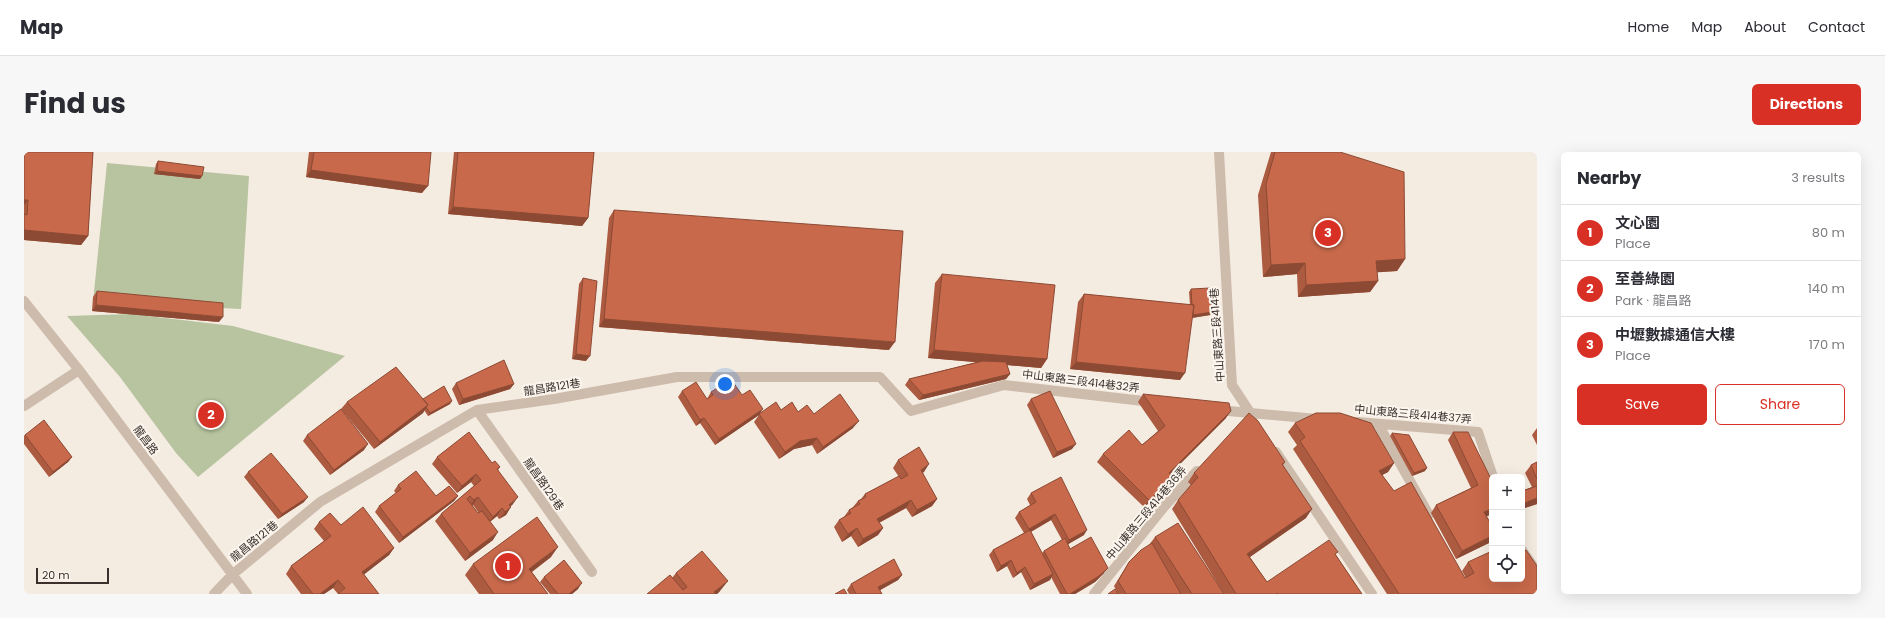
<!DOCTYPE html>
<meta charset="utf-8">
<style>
body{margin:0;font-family:Poppins,"Noto Sans TC",sans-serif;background:#f7f7f7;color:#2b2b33}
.controls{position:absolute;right:12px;bottom:12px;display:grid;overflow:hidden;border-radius:6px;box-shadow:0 4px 16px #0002}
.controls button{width:36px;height:36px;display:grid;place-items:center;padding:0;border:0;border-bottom:1px solid #e1e1e2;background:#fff;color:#2b2b33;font:20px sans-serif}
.scale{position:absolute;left:12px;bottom:10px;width:73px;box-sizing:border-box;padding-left:4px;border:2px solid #3b302b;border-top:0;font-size:11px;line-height:14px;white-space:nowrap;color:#3b302b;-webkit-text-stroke:3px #fbf5ee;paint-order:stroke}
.you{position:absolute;left:701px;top:232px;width:14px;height:14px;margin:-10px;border:3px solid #fff;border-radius:50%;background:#1a73e8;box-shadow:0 0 0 6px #1a73e833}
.badge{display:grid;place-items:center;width:26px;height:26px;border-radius:50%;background:#d93025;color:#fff;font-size:13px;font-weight:700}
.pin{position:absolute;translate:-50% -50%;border:2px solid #fff;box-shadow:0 1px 4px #0006}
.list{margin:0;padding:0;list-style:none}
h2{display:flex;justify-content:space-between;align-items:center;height:52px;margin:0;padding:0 16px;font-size:17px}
h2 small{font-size:13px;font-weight:400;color:#7c7c81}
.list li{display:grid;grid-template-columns:26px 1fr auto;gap:12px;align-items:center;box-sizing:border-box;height:56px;padding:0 16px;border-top:1px solid #e1e1e2}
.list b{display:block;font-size:15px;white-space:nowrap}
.list p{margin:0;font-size:13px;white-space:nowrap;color:#7c7c81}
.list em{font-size:13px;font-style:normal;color:#7c7c81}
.actions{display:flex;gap:8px;padding:12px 16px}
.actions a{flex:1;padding:9px 0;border:1px solid #d93025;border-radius:6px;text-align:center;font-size:14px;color:#d93025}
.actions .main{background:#d93025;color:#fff}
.icon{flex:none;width:22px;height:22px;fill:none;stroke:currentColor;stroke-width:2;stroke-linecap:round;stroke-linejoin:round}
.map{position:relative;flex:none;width:1513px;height:442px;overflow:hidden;border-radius:6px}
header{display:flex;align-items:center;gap:24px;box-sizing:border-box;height:56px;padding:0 20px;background:#fff;border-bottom:1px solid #e1e1e2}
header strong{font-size:19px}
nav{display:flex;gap:22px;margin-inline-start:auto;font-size:14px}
.intro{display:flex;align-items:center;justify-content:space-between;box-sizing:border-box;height:96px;padding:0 24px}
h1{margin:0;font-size:28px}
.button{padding:10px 18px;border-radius:6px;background:#d93025;color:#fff;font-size:14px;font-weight:700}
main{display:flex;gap:24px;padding:0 24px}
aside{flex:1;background:#fff;border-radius:6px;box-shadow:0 4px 16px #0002}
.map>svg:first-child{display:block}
.green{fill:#b8c4a0}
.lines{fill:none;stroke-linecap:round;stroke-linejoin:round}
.minor{stroke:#cdbbac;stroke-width:10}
.wall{fill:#ac5a40;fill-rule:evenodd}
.shaded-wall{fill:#8c4a34}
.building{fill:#c8694b;stroke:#8c4a34}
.labels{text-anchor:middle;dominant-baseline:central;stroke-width:4;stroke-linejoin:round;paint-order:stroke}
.street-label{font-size:11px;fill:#3b302b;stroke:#fbf5ee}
</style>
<header>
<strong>Map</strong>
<nav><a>Home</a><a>Map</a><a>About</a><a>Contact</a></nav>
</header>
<div class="intro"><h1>Find us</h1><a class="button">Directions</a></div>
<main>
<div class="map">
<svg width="1513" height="442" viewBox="0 0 1513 442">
<rect width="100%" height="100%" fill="#f4ebe1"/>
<path class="green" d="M83 11 225 24 217 157 69 150Z
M107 162 209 174 321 204 174 325 152 301 96 225 43 164Z"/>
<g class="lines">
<path class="minor" d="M1195 0 1208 233 1229 265
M0 149 55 218 223 442
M0 254 55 218
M453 258 568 420
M1194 258 1293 267
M1333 270 1454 280 1469 325
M1354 272 1405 363
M1252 300 1348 442
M1498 398 1513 420
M190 442 208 423 296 350 453 258 530 247 653 225H856L887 259 980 233 1128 250
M1070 442 1139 356 1173 319"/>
</g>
<path class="wall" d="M0 0H69L64 84 57 93 0 88Z
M285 0H407L398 41 282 25Z
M430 0H570L564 66 558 74 424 62Z
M1247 0H1316L1381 107 1373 119 1353 120 1354 129 1346 140 1274 145 1273 122 1239 125 1234 43Z
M134 9 178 24 176 27 130 22 132 12Z
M590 58 865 198 575 175 585 66Z
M918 122 1023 207 1017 216 983 213 986 222 982 227 895 248 881 233 885 227 953 210 904 206 911 131Z
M559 126 562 209 548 207 555 132Z
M1167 137 1186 163 1168 166 1156 228 1046 217 1054 150 1060 142 1166 153 1165 140Z
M73 139 195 170 68 159 69 145Z
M432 231 490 232 486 237 435 253 428 237Z
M658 239 683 247 687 240 718 243 736 261 757 258 790 262 829 276 793 302 788 293 770 297 755 307 730 270 735 263 691 293 676 271 672 274 654 245Z
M1119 242 1202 266 1146 322 1151 327 1145 335 1120 355 1073 310 1079 302 1118 293 1134 279 1114 250Z
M399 247 426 252 404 264 400 258 399 261 350 297 317 257 323 250Z
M1007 247 1048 297 1029 306 1003 253Z
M1271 271 1370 311 1364 320 1358 323 1370 339 1441 426H1442L1438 419 1444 410 1513 442H1363L1269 297 1273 293 1264 280Z
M1513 276V293L1508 283Z
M1429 280H1444L1463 365 1467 390 1432 407 1407 361 1412 353 1447 336 1424 288Z
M1368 281 1401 319 1388 324 1366 284Z
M1 283 48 305 44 310 25 325 0 292V284Z
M283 283 340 298 306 323 279 289Z
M413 305 468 311 476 315 474 318 489 352 487 354 482 363 475 367 473 364 466 370 469 388 441 409 411 369 417 362 450 334 447 330 433 341 408 312ZM448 353H449L455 361H454Z
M874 308 900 320 898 321 913 347 908 354 888 365 882 356 855 371 859 376 854 383 834 395 827 384 818 390 810 375 815 368 820 365 825 358 829 355 834 349 837 347 841 342 875 325 869 316Z
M1261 310 1259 313 1282 366 1226 405 1243 430 1312 403 1338 442H1200L1148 357 1154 348 1167 333 1164 330 1170 321Z
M1513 310V352L1498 357V339L1508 335 1501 321 1507 313Z
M224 320 280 350 254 367 220 325Z
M374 333 412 344H434L430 349 375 391 351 360 355 354 372 341 370 339Z
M1007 341 1060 383 1044 392 1046 397 1080 421 1071 430 1051 442H1036L1027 425 1026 428 1006 438 997 420 989 426 983 414 973 420 965 403 969 398 1000 381 991 366 995 360 1006 353 1003 347ZM1027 368 1038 388 1020 399 1018 401 1007 380Z
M295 370 317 373 370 396 365 403 314 442 309 436 300 442H277L262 422 267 414 300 389 290 377Z
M1131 385 1200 442H1094L1090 434 1102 415 1105 410 1125 393Z
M527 405 508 420 524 442H455L441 423 449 412Z
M652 421 696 439 693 442H623L648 426Z
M878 423 874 428 856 438 858 442H825L823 438 827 432Z
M520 425 554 437 548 442H526L516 430Z"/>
<path class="shaded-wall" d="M287 18 404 34 398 41 282 25Z
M133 19 178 24 176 27 130 22Z
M0 48H4L0 53Z
M429 55 564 66 558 74 424 62Z
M0 78 64 84 57 93 0 88Z
M1381 107 1373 119 1344 121 1352 109Z
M1281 111 1273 122 1239 125 1247 113Z
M1354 129 1346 140 1274 145 1282 133Z
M72 153 199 165 195 170 68 159Z
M1188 160 1186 163 1167 166 1169 163Z
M580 167 871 190 865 198 575 175Z
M910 198 1023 207 1017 216 904 206Z
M552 202 566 204 562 209 548 207Z
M1052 210 1161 221 1156 228 1046 217Z
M986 222 982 227 895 248 899 243Z
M490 232 486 237 435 253 439 247Z
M428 249 426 252 404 264 406 261Z
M404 253 399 261 350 297 356 290Z
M739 257 735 263 691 293 695 287Z
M1207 259 1202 266 1140 328 1145 321Z
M680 266 676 271 672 274 676 268Z
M835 269 829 276 793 302 799 295Z
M793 286 788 293 770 297 755 307 761 300 776 289Z
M344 292 340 298 306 323 310 318Z
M1052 292 1048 297 1029 306 1033 300Z
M48 305 44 310 25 325 29 320Z
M1370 311 1364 320 1349 328 1355 319Z
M905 312 900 320 891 325 897 318Z
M1403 316 1401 319 1388 324 1390 321Z
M452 322 447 330 433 341 438 334Z
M1151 327 1145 335 1120 355 1125 348Z
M434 344 430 349 375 391 379 385Z
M284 345 280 350 254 367 258 362Z
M454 345 449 353 445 356 450 348Z
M494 345 489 352 480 360 485 353Z
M1513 346V352L1498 357V355L1501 351Z
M913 347 908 354 888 365 893 358Z
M887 348 882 356 847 375 853 367Z
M487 355 482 363 475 367 481 360Z
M478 356 473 364 463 372 469 365Z
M1288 357 1282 366 1217 411 1223 402Z
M1468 357V362L1455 368 1460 360Z
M1031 362 1027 368 1001 383 1005 377Z
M833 376 827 384 818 390 824 382Z
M859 376 854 383 834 395 839 387Z
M1063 378 1060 383 1041 394 1045 388Z
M474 380 469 388 441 409 446 401Z
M1468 384V388L1467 390 1432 407 1438 399Z
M534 395 527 405 498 427 505 417Z
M370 396 365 403 333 428 338 420Z
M987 408 983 414 973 420 977 414Z
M1001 415 997 420 989 426 993 421Z
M1084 416 1080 421 1071 430 1051 442H1046Z
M1029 422 1026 428 1006 438 1010 432Z
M878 423 874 428 851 441 854 435Z
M314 428 309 436 300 442H296Z
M704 429 696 439 693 442H689L690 440Z
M558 431 554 437 548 442H545Z"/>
<path class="building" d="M1 0H69L64 84 0 78V62L3 63 4 48H0V7Z
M290 0H407L404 34 287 18Z
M434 0H570L564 66 429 55Z
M1251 0H1316L1380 20 1381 107 1352 109 1354 129 1282 133 1281 111 1247 113 1242 32Z
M134 9 180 15 178 24 133 19Z
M590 58 879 79 871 190 580 167Z
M918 122 1031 133 1023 207 910 198Z
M559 126 573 129 566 204 552 202Z
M1186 136 1188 160 1169 163 1170 153H1168L1167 137Z
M73 139 199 151V165L72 153Z
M1060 142 1170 153 1161 221 1052 210Z
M480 208 490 232 439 247 432 231Z
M959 209 982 210 986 222 899 243 885 227Z
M372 215 404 253 356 290 323 250Z
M707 227 718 243 726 238 739 257 695 287 680 266 676 268 658 239 672 230 683 247 689 243 687 240Z
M420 234 428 249 406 261 402 255 404 253 399 247Z
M1026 239 1052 292 1033 300 1007 247Z
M816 242 835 269 799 295 793 286 776 289 761 300 735 262 752 250 757 258 768 250 774 260 783 253 790 262Z
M1119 242 1205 251 1207 259 1145 321 1151 327 1125 348 1079 302 1105 278 1118 293 1141 274Z
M317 257 344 292 310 318 283 283Z
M1225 261 1234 269 1261 310 1258 312 1288 357 1223 402 1243 430 1305 388 1314 400 1311 402 1338 442H1254L1253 441 1252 442H1212L1154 348 1174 325 1170 321Z
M1292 261H1316L1347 271 1370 311 1355 319 1370 339 1387 330 1441 426 1450 421 1444 410 1468 399V427H1498V400L1502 398 1513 414V442H1375L1276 289 1281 285 1271 271Z
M20 268 48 305 29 320 1 283Z
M445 280 468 311 471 309 476 315 473 317 494 345 485 353 487 355 481 360 478 356 469 365 454 345 450 348 446 344 443 347 454 361 458 359 474 380 446 401 417 362 457 328 452 322 438 334 413 305Z
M1429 280H1444L1468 329V357L1460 360 1468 374V384L1438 399 1412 353 1454 333Z
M1368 281 1385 283 1403 316 1390 321Z
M895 295 905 312 897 318 913 347 893 358 887 348 853 367 859 376 839 387 833 376 824 382 815 368 827 361 825 358 836 352 834 349 842 345 841 342 875 324 877 327 884 323 874 308Z
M247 301 284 345 258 362 224 320Z
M1513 310V327L1507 313Z
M392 319 412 344 425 334 434 344 379 385 355 354 377 337 374 333Z
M1037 325 1063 378 1045 388 1031 362 1005 377 995 360 1012 350 1007 341Z
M1513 334V346L1501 351 1498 344V339Z
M339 355 370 396 338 420 355 442H314L321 436 314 428 296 442H289L267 414 307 384 295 370 306 361 317 373Z
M513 365 534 395 505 417 524 442H470L449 412Z
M1154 371 1200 442H1168L1131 385Z
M1006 378 1029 422 1010 432 1001 415 993 421 987 408 977 414 969 398Z
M1067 385 1084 416 1075 424 1046 442H1043L1020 399 1041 386 1046 397Z
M1128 391 1157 442H1102L1094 429 1105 410 1117 398Z
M678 399 704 429 690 440 692 442H623L646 423 659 438 663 435 652 421Z
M870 407 878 423 854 435 858 442H832L827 432Z
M540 408 558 431 545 442H534L520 425Z
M820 437 823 442H811Z
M1091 437 1094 442H1084Z"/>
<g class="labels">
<g class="street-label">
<text transform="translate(1193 183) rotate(-94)">中山東路三段414巷</text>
<text transform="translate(1057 229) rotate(7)">中山東路三段414巷32弄</text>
<text transform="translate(528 235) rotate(-9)">龍昌路121巷</text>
<text transform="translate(1389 262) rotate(5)">中山東路三段414巷37弄</text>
<text transform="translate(122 288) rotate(53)">龍昌路</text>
<text transform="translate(520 332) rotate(55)">龍昌路129巷</text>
<text transform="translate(1122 361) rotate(-50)">中山東路三段414巷36弄</text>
<text transform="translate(230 389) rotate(-39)">龍昌路121巷</text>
</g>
</g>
</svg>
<div class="controls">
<button>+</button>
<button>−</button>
<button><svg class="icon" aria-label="locate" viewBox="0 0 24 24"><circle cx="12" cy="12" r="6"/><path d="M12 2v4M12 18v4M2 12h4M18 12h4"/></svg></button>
</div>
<div class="scale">20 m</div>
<div class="you"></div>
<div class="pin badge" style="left:484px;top:414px">1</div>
<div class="pin badge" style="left:187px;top:263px">2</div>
<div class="pin badge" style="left:1304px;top:81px">3</div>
</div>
<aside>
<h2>Nearby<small>3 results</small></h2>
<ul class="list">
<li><span class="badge">1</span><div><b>文心園</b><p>Place</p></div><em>80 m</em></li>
<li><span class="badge">2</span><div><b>至善綠園</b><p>Park · 龍昌路</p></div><em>140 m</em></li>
<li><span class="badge">3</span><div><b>中壢數據通信大樓</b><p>Place</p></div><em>170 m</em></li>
</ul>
<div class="actions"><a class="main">Save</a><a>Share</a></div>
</aside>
</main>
